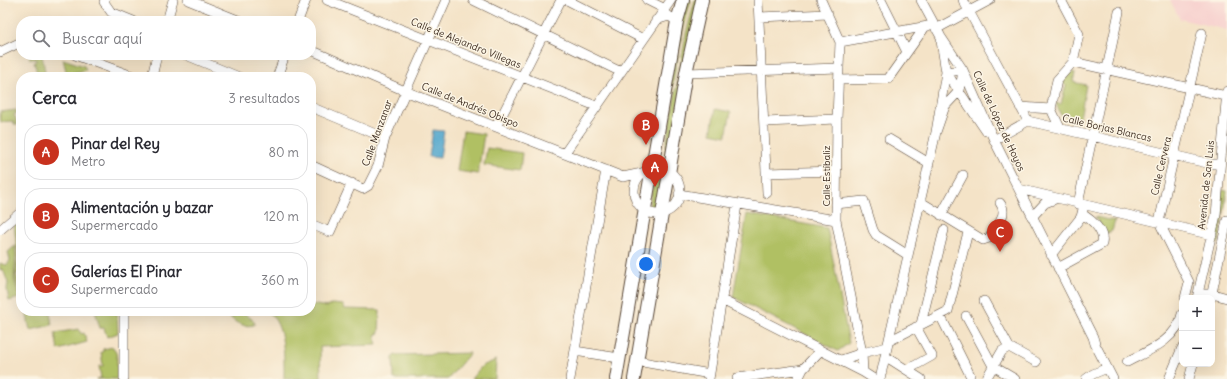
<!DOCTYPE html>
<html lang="es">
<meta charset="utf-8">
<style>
body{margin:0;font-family:Delius,sans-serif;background:#f7f7f7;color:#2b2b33}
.controls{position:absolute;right:12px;bottom:12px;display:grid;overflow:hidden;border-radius:8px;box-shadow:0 4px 16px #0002}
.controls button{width:36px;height:36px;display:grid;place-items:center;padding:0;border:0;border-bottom:1px solid #e1e1e2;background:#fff;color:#2b2b33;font:20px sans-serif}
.you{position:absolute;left:646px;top:264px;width:14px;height:14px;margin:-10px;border:3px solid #fff;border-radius:50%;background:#1a73e8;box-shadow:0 0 0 6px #1a73e833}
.badge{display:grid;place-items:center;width:26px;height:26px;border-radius:50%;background:#c8321e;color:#fff;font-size:13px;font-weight:700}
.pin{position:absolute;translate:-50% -33px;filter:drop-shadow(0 1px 2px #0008)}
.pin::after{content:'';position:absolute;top:21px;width:14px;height:12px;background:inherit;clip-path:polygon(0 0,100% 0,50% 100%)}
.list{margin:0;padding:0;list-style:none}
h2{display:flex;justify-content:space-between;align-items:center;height:52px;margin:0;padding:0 16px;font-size:17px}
h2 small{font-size:13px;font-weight:400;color:#7c7c81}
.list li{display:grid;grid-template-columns:26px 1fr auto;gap:12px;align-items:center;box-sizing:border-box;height:56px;margin:0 8px 8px;padding:0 8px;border:1px solid #e1e1e2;border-radius:16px}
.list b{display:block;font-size:15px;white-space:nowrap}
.list p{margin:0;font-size:13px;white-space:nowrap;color:#7c7c81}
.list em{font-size:13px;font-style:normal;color:#7c7c81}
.icon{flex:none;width:22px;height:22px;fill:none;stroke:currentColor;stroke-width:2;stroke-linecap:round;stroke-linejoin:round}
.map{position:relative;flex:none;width:1227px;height:379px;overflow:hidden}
.search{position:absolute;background:#fff;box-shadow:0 4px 16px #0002;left:16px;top:16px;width:300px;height:44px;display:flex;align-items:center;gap:10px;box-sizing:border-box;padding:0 14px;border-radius:16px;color:#7c7c81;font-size:15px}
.panel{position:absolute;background:#fff;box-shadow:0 4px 16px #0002;left:16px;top:72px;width:300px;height:244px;border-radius:16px}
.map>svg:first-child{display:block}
.built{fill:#f7d0ce}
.green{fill:#b0c063;stroke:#767540}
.water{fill:#50a5cc;stroke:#466875}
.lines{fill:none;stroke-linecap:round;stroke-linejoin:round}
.minor-casing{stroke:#574637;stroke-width:10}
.major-casing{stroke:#574637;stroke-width:14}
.minor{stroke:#fff;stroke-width:9}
.major{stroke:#fff;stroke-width:12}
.labels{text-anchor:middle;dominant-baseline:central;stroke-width:3;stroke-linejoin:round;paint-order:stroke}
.street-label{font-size:10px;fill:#3b2a1e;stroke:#fcf5e5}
</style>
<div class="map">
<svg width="1227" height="379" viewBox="0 0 1227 379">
<rect width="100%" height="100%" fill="#fcf5e5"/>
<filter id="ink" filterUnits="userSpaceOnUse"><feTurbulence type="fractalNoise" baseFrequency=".025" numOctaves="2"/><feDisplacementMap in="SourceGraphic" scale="8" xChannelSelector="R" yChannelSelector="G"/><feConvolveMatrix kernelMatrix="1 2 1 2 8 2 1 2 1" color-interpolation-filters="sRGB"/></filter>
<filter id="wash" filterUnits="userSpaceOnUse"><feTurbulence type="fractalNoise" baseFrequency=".012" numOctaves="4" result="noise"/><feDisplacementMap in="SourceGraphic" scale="16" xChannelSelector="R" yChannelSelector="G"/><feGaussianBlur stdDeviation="0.9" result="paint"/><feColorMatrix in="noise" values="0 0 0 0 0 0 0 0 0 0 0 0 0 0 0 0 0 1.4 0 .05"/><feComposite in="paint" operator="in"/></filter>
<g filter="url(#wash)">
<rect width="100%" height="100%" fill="#f4e3c7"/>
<path class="built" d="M1170 0H1227V30L1180 19Z"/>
<path class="green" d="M687 0H691L682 34 663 141 660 140 677 41Z
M695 0H699L669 153 665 152 686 33Z
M29 55H42L46 77H37L38 76 34 62 36 61V59H30Z
M63 59 84 66 86 70 72 73 73 77H59L67 75Z
M1071 72 1075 73 1073 82 1086 85 1080 118 1060 114 1056 103 1061 104 1066 85 1062 83Z
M715 109 731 112 726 136 711 133Z
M16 110 17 113 14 114 18 125H15L13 121 1 122 0 112Z
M463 131 484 134 478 174 457 171Z
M487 148 522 153 520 170 484 165Z
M655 174 665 177 659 207 649 206Z
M1222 190 1227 191 1219 243 1214 242Z
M747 214 827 228 849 343 838 351 733 297Z
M1095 217 1115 221 1112 231 1106 234Z
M21 221V232L17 234 21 246V255L19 256 21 263 18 264 20 273 16 274 19 282H21V297L15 278 18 255 14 225Z
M15 246 16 255 14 278 19 298 9 301 7 289 8 283 3 269 0 270V263L5 265 8 264 10 260 8 252Z
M311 304 327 307 332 304 343 305 345 309 380 310 379 333 375 335 377 345 320 347 321 379H284C284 358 286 325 267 311H311Z
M26 311H31L33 314 50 312 52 325 30 330Z
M95 311H117L118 333 107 337 104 328H100Z
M225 311H242L254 321V325C241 328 232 321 225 311Z
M79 329 81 334 84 333 87 342 58 350 55 333Z
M113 347 117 355V379H96L101 378 99 366H103L101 352H103V349Z
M470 353 448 379H394L393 358 395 355Z
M496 360 495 379H471L482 366Z"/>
<path class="water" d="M433 130 444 131 440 158 429 157Z"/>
</g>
<g filter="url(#ink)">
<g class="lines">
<g class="minor-casing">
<path id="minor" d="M105 0 104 2 111 12 133 21
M188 0 240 21
M327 0 596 106
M473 0 621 72
M567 0 643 39
M647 0 665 9
M758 0 767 193
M821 0 840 42 837 119 836 220 862 353 841 360
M881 0 907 52
M921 0 941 37 963 70 994 140 1093 337 1095 344 1113 379
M963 0 1028 121
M759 17 828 14
M656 20 669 16 677 21
M167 21 173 0
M298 21 306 0
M936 29 990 0
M941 41 946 72 986 131
M840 42 928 26
M311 50 405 91 623 177 642 173
M0 52 21 42
M75 55 135 77
M186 55 239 77
M1073 62 1226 96
M686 73 839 68
M152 77 157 55
M277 77 285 55
M839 80 888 79 925 27
M311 107 385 138
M1020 107 1051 109
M1051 109 1057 80 1073 62 1079 34 1061 0
M1051 109 1060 128
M764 122 837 119
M496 127 561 0
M889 139 929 163
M994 140 1028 121 1211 164H1220
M564 154 671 0
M311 165 363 189 368 186 378 166 385 138 446 0
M634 191a23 23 0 1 1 46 0a23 23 0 1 1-46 0Z
M766 173 837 171
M1019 189 1212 235
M679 194 836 220
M921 202 983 240 989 238C996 228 1009 214 1000 203
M836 204 864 201 873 230 876 235 908 255
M1078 204 1119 12
M941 215 963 175
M1032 217 1045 203 1055 199
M311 224 330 232 352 183
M0 230 21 212
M1051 255 1081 217 1083 209
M1058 268 1102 244C1105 231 1092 220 1082 214
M1185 298 1189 282 1159 222 1202 33
M1197 298 1216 215 1227 91
M1197 298C1206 290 1216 295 1227 298
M1211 298 1227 220
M722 300 863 372
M984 301 1009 347
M940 315 970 375
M966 316 993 366 1015 379
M921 324 944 230
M889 341 948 311 968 232
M575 351 619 358
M885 356 921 379
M637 361 710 374
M1127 362C1148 351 1177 340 1182 314
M907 370 932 356 916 327
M737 378 803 369
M124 379V311
M570 379 606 170
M709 379 737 205
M798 379 803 369 820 351
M874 379 863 372 862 353 887 347
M880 379 936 132 946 72 963 70 960 90 945 106 936 132
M986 379 1002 351 1009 347 1036 362
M1086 379 1093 374 1107 368
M1169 379 1182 348
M1189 379 1193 364"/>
</g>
<g class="major-casing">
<path id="major" d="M616 379 677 21 683 0
M634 379 686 73 702 0"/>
</g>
<use href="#minor" class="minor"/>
<use href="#major" class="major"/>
</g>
</g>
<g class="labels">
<g class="street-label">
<text transform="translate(466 43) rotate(22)">Calle de Alejandro Villegas</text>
<text transform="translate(470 105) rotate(22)">Calle de Andrés Obispo</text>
<text transform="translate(999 121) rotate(65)">Calle de López de Hoyos</text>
<text transform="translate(1107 128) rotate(13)">Calle Borjas Blancas</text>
<text transform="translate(377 133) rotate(-70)">Calle Manzanar</text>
<text transform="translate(1161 166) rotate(-77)">Calle Cervera</text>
<text transform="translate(826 176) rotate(-90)">Calle Estíbaliz</text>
<text transform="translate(1206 185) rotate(-84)">Avenida de San Luis</text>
</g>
</g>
</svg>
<div class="controls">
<button>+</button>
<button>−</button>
</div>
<div class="you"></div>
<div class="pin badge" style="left:655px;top:187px">A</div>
<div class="pin badge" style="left:646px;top:145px">B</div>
<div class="pin badge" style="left:1000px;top:252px">C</div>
<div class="search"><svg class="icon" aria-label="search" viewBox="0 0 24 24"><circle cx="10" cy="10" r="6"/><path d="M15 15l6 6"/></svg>Buscar aquí</div>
<section class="panel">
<h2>Cerca<small>3 resultados</small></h2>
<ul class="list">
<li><span class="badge">A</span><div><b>Pinar del Rey</b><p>Metro</p></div><em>80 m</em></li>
<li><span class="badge">B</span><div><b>Alimentación y bazar</b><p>Supermercado</p></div><em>120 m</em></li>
<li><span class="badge">C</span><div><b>Galerías El Pinar</b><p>Supermercado</p></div><em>360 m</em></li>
</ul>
</section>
</div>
